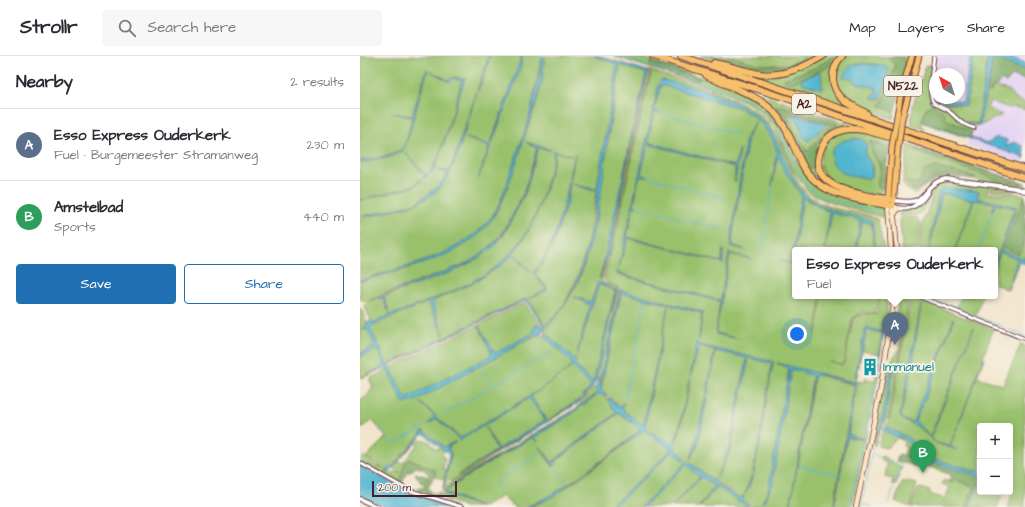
<!DOCTYPE html>
<meta charset="utf-8">
<style>
body{margin:0;font-family:"Architects Daughter",sans-serif;background:#f7f7f7;color:#2b2b33}
.controls{position:absolute;right:12px;bottom:12px;display:grid;overflow:hidden;border-radius:4px;box-shadow:0 2px 10px #0003}
.controls button{width:36px;height:36px;display:grid;place-items:center;padding:0;border:0;border-bottom:1px solid #e1e1e2;background:#fff;color:#2b2b33;font:20px sans-serif}
.compass{position:absolute;left:569px;top:12px;width:36px;height:36px;border-radius:50%;background:#fff;box-shadow:0 2px 10px #0003;rotate:321deg}
.scale{position:absolute;left:12px;bottom:10px;width:85px;box-sizing:border-box;padding-left:4px;border:2px solid #4a1f2b;border-top:0;font-size:11px;line-height:14px;white-space:nowrap;color:#4a1f2b;-webkit-text-stroke:3px #f7f3e8;paint-order:stroke}
.you{position:absolute;left:437px;top:278px;width:14px;height:14px;margin:-10px;border:3px solid #fff;border-radius:50%;background:#1a73e8;box-shadow:0 0 0 6px #1a73e833}
.badge{display:grid;place-items:center;width:26px;height:26px;border-radius:50%;background:#1f6fb2;color:#fff;font-size:13px;font-weight:700}
.pin{position:absolute;translate:-50% -33px;filter:drop-shadow(0 1px 2px #0008)}
.pin::after{content:'';position:absolute;top:21px;width:14px;height:12px;background:inherit;clip-path:polygon(0 0,100% 0,50% 100%)}
.popup{position:absolute;left:432px;top:191px;width:206px;height:52px;box-sizing:border-box;display:grid;place-content:center;border-radius:4px;background:#fff;filter:drop-shadow(0 1px 3px #0005);font-size:13px;white-space:nowrap;color:#7c7c81}
.popup b{font-size:15px;color:#2b2b33}
.popup::after{content:'';position:absolute;left:50%;top:100%;margin-left:-8px;border:8px solid transparent;border-top-color:#fff}
.list{margin:0;padding:0;list-style:none}
h2{display:flex;justify-content:space-between;align-items:center;height:52px;margin:0;padding:0 16px;font-size:17px}
h2 small{font-size:13px;font-weight:400;color:#7c7c81}
.list li{display:grid;grid-template-columns:26px 1fr auto;gap:12px;align-items:center;box-sizing:border-box;height:72px;padding:0 16px;border-top:1px solid #e1e1e2}
.list b{display:block;font-size:15px;white-space:nowrap}
.list p{margin:0;font-size:13px;white-space:nowrap;color:#7c7c81}
.list em{font-size:13px;font-style:normal;color:#7c7c81}
.actions{display:flex;gap:8px;padding:12px 16px}
.actions a{flex:1;padding:9px 0;border:1px solid #1f6fb2;border-radius:4px;text-align:center;font-size:14px;color:#1f6fb2}
.actions .main{background:#1f6fb2;color:#fff}
.icon{flex:none;width:22px;height:22px;fill:none;stroke:currentColor;stroke-width:2;stroke-linecap:round;stroke-linejoin:round}
.map{position:relative;flex:none;width:665px;height:451px;overflow:hidden}
header{display:flex;align-items:center;gap:24px;box-sizing:border-box;height:56px;padding:0 20px;background:#fff;border-bottom:1px solid #e1e1e2}
header strong{font-size:19px}
nav{display:flex;gap:22px;margin-inline-start:auto;font-size:14px}
.search{width:280px;height:36px;background:#f7f7f7;display:flex;align-items:center;gap:10px;box-sizing:border-box;padding:0 14px;border-radius:4px;color:#7c7c81;font-size:15px}
main{display:flex}
aside{flex:1;background:#fff}
.map>svg:first-child{display:block}
.built{fill:#e3d3f3;fill-rule:evenodd}
.green{fill:#99c16c;stroke:#72704c;fill-rule:evenodd}
.forest{fill:#7aa760;stroke:#626346}
.water{fill:#52b6d0;stroke:#4e6a7e;fill-rule:evenodd}
.lines{fill:none;stroke-linecap:round;stroke-linejoin:round}
.stream{stroke:#52b6d0;stroke-width:1}
.minor-casing{stroke:#633d43;stroke-width:5}
.tertiary-casing{stroke:#633d43;stroke-width:6}
.secondary-casing{stroke:#633d43;stroke-width:6}
.primary-casing{stroke:#633d43;stroke-width:7}
.motorway-casing{stroke:#633d43;stroke-width:8}
.minor{stroke:#fff;stroke-width:3}
.tertiary{stroke:#fff;stroke-width:4}
.secondary{stroke:#fce6c4;stroke-width:4.5}
.primary{stroke:#f7c06c;stroke-width:5}
.motorway{stroke:#f7c06c;stroke-width:6}
.primary-bridge-casing{stroke:#633d43;stroke-width:7;stroke-linecap:butt}
.primary-bridge{stroke:#f7c06c;stroke-width:5}
.labels{text-anchor:middle;dominant-baseline:central;stroke-width:3.5;stroke-linejoin:round;paint-order:stroke}
.shield{fill:#f7f3e8;stroke:#7e5f64;stroke-width:1}
.shield-label{font-size:12px;font-weight:bold;fill:#4a1f2b}
.culture-label{font-size:13px;fill:#0d838f;stroke:#f7f3e8;text-anchor:start}
</style>
<header>
<strong>Strollr</strong>
<div class="search"><svg class="icon" aria-label="search" viewBox="0 0 24 24"><circle cx="10" cy="10" r="6"/><path d="M15 15l6 6"/></svg>Search here</div>
<nav><a>Map</a><a>Layers</a><a>Share</a></nav>
</header>
<main>
<aside>
<h2>Nearby<small>2 results</small></h2>
<ul class="list">
<li><span class="badge" style="background:#5c6f8a">A</span><div><b>Esso Express Ouderkerk</b><p>Fuel · Burgemeester Stramanweg</p></div><em>230 m</em></li>
<li><span class="badge" style="background:#2e9e5b">B</span><div><b>Amstelbad</b><p>Sports</p></div><em>440 m</em></li>
</ul>
<div class="actions"><a class="main">Save</a><a>Share</a></div>
</aside>
<div class="map">
<svg width="665" height="451" viewBox="0 0 665 451">
<rect width="100%" height="100%" fill="#f7f3e8"/>
<filter id="ink" filterUnits="userSpaceOnUse"><feTurbulence type="fractalNoise" baseFrequency=".025" numOctaves="2"/><feDisplacementMap in="SourceGraphic" scale="8" xChannelSelector="R" yChannelSelector="G"/><feConvolveMatrix kernelMatrix="1 2 1 2 8 2 1 2 1" color-interpolation-filters="sRGB"/></filter>
<filter id="wash" filterUnits="userSpaceOnUse"><feTurbulence type="fractalNoise" baseFrequency=".012" numOctaves="4" result="noise"/><feDisplacementMap in="SourceGraphic" scale="16" xChannelSelector="R" yChannelSelector="G"/><feGaussianBlur stdDeviation="0.9" result="paint"/><feColorMatrix in="noise" values="0 0 0 0 0 0 0 0 0 0 0 0 0 0 0 0 0 1.4 0 .05"/><feComposite in="paint" operator="in"/></filter>
<g filter="url(#wash)">
<rect width="100%" height="100%" fill="#f1e4ca"/>
<path class="built" d="M575 0H665V108L607 89 613 71 591 55 574 44 573 19ZM575 18H599V42H575Z"/>
<path class="green" d="M0 0H182L167 73C176 51 185 24 184 0H239L258 6 227 191 218 220 205 247 218 227 227 201 234 171 260 9 286 17 275 61 250 184 239 223 250 191 288 15 291 14C273 83 263 154 242 223L243 227 255 230 257 233 252 258 258 232 246 226 244 222C264 154 273 83 292 15 326 28 388 40 410 69 428 92 428 123 452 142 471 157 499 153 518 164L524 194H435V208H429L435 209V240H461L456 277 462 240H519L515 258 502 256 492 263 484 306 481 308 469 305 482 309 484 307 493 263C501 256 507 258 517 259L520 240H527V258L524 280 523 275 509 274 522 277 519 298 502 294 496 325 504 326 505 322 515 326 516 318 519 317 492 451H400L401 449 392 451 383 445 384 440 379 442 329 407H326L340 419 337 425 342 421 355 430 339 451H313L333 429 311 451H169C189 445 205 432 222 420 243 405 264 390 284 374L312 393 320 374 329 327 319 375 313 389 285 373 286 365 281 368 263 354V347L260 352 241 333 261 237 284 241 260 234 244 309 237 330 238 322 234 327 215 310V302L214 303 186 278 187 273 185 269 167 244 0 322V301L17 293 21 294 10 272 12 267 4 249 8 245H2L0 241V106L5 104H0ZM166 86 190 94 178 92 165 138 143 180 140 183 109 207 24 240 28 255 23 242 10 244C40 230 73 222 104 208 150 188 165 137 177 92ZM417 308 493 326 496 325 488 378 502 383 487 381 474 447 495 329 455 318 438 403 453 319 432 313 431 315 421 365 429 313Z
M253 0H277L353 25 379 35 404 49 423 72 438 107 454 129 466 137 476 140 523 151 525 162 471 147 455 140 448 135 433 114 415 71 404 58 388 47 366 37Z
M340 0H457C413 25 385 13 340 0Z
M465 0H480L472 27 496 54 370 12 415 19Z
M485 0 547 1 548 5 546 11 543 2 529 1 535 9 525 40 520 50 534 56 533 63C511 55 467 45 476 13 477 9 482 4 485 0ZM504 7 522 9 526 27 520 43 512 41 516 38V32L497 27 489 22 494 8Z
M614 0H628L627 9 618 68 606 66 619 69 624 37 633 30 648 34 653 41 665 47V54L656 51 649 52 630 45 627 52 642 59 619 70 614 71 611 79 610 75 566 53 561 67 565 74 551 69 553 49 566 9 571 10 568 28 572 48 578 42 581 46 606 50Z
M361 25 501 72 467 79 458 92 456 105 475 133 481 136 467 131 450 117 415 55ZM432 57 467 68 452 83 430 58Z
M499 75 530 85 529 92 510 86 512 96 520 110 517 131 523 132 520 138C508 140 479 133 470 125 454 111 459 87 478 77 483 74 493 76 499 75ZM495 82 504 85 505 99 513 111 512 119 508 124 504 121Z
M548 89 665 127V134C653 129 597 119 585 121 575 123 563 131 556 137 549 136 544 132 543 126Z
M586 124 655 133V135L626 134V137H653L665 139V203L661 201 658 205 648 234 635 228V194H559L563 167 573 137 571 134 577 128Z
M569 136 571 138 561 158 539 160 541 154C555 152 562 149 569 136Z
M557 161 561 167 557 194H542L540 162Z
M539 240H544V249L545 240H549L542 286 537 283 534 276Z
M551 240 633 273 612 334 617 321 643 329 661 288 665 290V451H647L653 435 650 429V370H620V416L570 402 547 381 525 371 529 365 533 345Z
M601 240H623L615 261 596 253Z
M165 247 183 271 179 268 173 277 159 285 162 287 181 278C190 285 206 298 212 307L211 310 233 331 220 346 91 425 88 424 82 436 91 399 88 391 96 386 84 391 63 375 29 414 25 413 29 416 24 417 40 416 33 412 38 405 43 407 57 389 55 385 58 382 70 386 76 393 81 391 84 393 82 399 85 403 83 413 87 415 84 423 76 421 75 414 50 403 45 407 39 427 1 407 0 404 3 400 16 410 23 412 6 401 26 381 12 364 0 374V345L7 340 13 331 9 323 47 303Z
M0 252C8 264 9 277 16 290L0 298Z
M540 286 542 287 529 360 519 377 515 390 512 388C516 369 524 305 539 295ZM532 308H534L524 368 519 374 514 388 518 373 521 368Z
M234 332 246 341 257 357 192 406 179 390 193 411 194 406 259 357 281 373 251 398 186 443 166 451H154L142 440 124 451 97 442 120 451H105L81 442 86 431 93 424 140 398 97 425 87 434 153 390 216 353Z
M523 374 545 384 568 405 544 399 546 391 543 390 544 385 537 382 527 392 518 390Z
M522 400 542 411 536 429 532 428 533 423 525 421 527 407 522 405Z
M584 424 593 427 595 424 613 430 606 451H551L558 433 561 432 570 435V438L585 443 590 431 582 428Z
M543 425 557 428 550 451 535 445Z
M618 428 620 429V436H635L642 439 637 451H609Z
M358 431 388 451H340L355 432Z"/>
<path class="forest" d="M351 0H371L396 8 412 9 429 8 444 2 445 4C411 18 384 10 351 0Z
M473 1 468 11 432 27 426 26 424 23 454 12Z
M529 1 543 2 546 11 534 56 520 50 525 40 535 9Z
M633 1 665 14V24L653 20 646 27 641 24 636 31 633 30 631 36H625L628 33Z
M291 6 341 23 335 25 290 10Z
M572 48 586 58 584 62 610 75 612 83 562 66 566 53Z
M415 49 426 51 477 67 476 71 431 54 427 59 447 96 468 71 473 73 457 88 454 112H448L421 55Z
M510 85 529 92 523 132 517 131 520 110 512 96Z
M556 93 661 126 663 128 641 125 556 96Z
M575 111 616 121C609 124 599 119 591 119 579 118 566 127 556 134H553L546 125 558 128 565 114Z
M664 141 665 183 659 198 644 192Z
M539 398 614 418 620 422V429L618 428 616 432 609 451H606L613 430 595 424 594 427 589 426 591 419 561 408 556 411C549 407 543 408 536 405Z
M50 403 75 414V418L68 432 73 437H81L79 443 67 439 65 434 60 437 57 432 64 430 65 427H61L55 417 66 420 67 423 69 418 63 413 56 411 50 416H47L42 428 39 427 45 407Z"/>
<path class="water" d="M129 0C130 5 118 34 115 42 107 67 98 107 83 128 68 149 25 158 0 161L54 148 77 132 88 117 76 114 90 115Z
M162 0 161 11 118 123 129 91 106 82 130 89Z
M182 0H184C185 29 172 55 164 82 158 104 147 137 135 158 112 201 43 213 0 225V224C42 212 110 197 134 157 144 141 149 119 156 100 168 68 178 34 182 0Z
M233 0H239L288 15V17L275 69 250 191 240 223 286 17 260 9C241 86 247 219 184 273L185 276 178 278 57 344 44 348 26 311 0 323 25 309 17 293 0 301V298L15 290 7 273 0 275 7 271V266L10 265 12 267 29 260V257L32 259C105 230 162 218 185 132 187 124 195 102 193 95L212 100 197 96 195 98C186 133 177 169 153 197L171 216 152 199 140 210 115 226 72 245 84 280 68 246 27 263 10 272 27 308H29L167 242 185 269C219 247 233 174 237 136L212 128 237 134 257 8ZM166 244 185 271 183 272 179 268H176L173 277 135 297 119 270 131 296 130 300 46 343 29 309Z
M610 0H614L606 50 579 44 578 42 603 46Z
M628 0H647L665 7V14L633 2 620 67 619 69 606 67 618 68Z
M499 8 522 9 529 13 526 27 520 43 512 42 516 38V32L499 28 489 22 483 21 490 10Z
M67 13 68 16C60 31 49 89 42 95 32 102 12 106 0 106V104C13 103 37 102 44 89 49 82 50 70 52 61L31 57 52 60Z
M70 15 88 24 95 21 102 23 105 22 74 114 53 131 0 144 53 130 65 120 45 96 66 119C82 108 95 46 102 25L94 22 90 26Z
M461 16 462 33 442 27V23Z
M302 24C337 32 397 46 414 80 425 103 430 129 452 145 469 157 493 158 512 165L516 194H515L511 168 502 165 496 194 500 164 472 157 465 194 470 156 459 151 443 141 432 208 435 209 418 205 431 207 441 139 424 114 419 101 417 102 412 130 416 100 418 98 412 82 398 63 388 80 373 179 372 189 385 194 370 190 386 81 397 63 380 52 301 29 294 54 299 57 294 56 288 86 375 110 380 93 375 126V111L288 88 281 118 288 121H279L274 149 277 151H273L267 181 361 206 363 193V207L268 182 259 211 297 36 299 27Z
M430 57 467 68 448 85 443 81 438 65Z
M562 66 627 87 637 81 647 84 646 91 654 86 663 90 665 102Z
M490 83H501L507 89 505 99 512 108V119L508 124 504 121C474 124 455 91 490 83Z
M166 86 191 94 178 92 165 138 144 178C122 212 61 226 24 240L29 255 22 242 10 245 105 208 122 197 141 181 164 137 177 92Z
M215 98 207 146 195 183 175 218 187 232V234L170 242 186 233 173 216C194 206 210 122 215 98Z
M582 132 619 135 617 142 657 151 641 194 665 203V208L660 206 649 231 658 203 640 196 635 210V207L655 152 636 148 632 156 634 147 614 144 595 194 613 144 582 137 569 194 579 136Z
M369 197 391 203 370 198 356 275 357 277 379 283 356 278V276L360 246 358 245 257 218V213L258 217 271 221 359 244 361 243Z
M238 226 256 234 235 328 221 344 211 351 98 419 137 394 125 371 138 393 185 364 169 342 99 385 98 382 77 363 67 369 75 361 60 346 100 382 183 332 209 313 212 309 211 306 184 280 186 278 214 303 216 301 215 310 233 327 255 235 240 229 238 231 217 298 230 249 214 241 231 246ZM212 311 231 330 220 343 187 365 171 340Z
M260 234 343 256 339 283 342 257 261 237 241 329V333L247 340 238 338 206 362 176 380 177 386 173 381 100 424 85 436 121 451 84 438 85 436 97 425 205 360 236 338 237 336 234 332 239 327Z
M561 249 552 311 541 358 542 363 553 366 554 363 594 262 565 343 555 365 570 381 614 271 571 381 576 387 590 390 624 302 591 388V391L597 394 576 387 557 370 542 363 540 360Z
M308 250 286 366V372L283 375 197 438 184 445 166 451C206 434 248 403 281 373L259 357 194 406V411L179 390 192 406 257 357 247 343 249 342 260 352 264 347 263 354 281 368 284 367Z
M508 272 524 276 518 315 517 314 522 277 507 274 496 322 495 321 505 273Z
M337 286 339 289 414 306 413 308C409 329 405 351 402 372 398 395 396 418 385 438L392 419 398 394 412 308 389 302 370 394 356 423 369 393 387 302 356 295 338 389 330 404 336 388 355 294 339 290 329 326 320 374 314 391 325 403 324 405 312 395C300 406 262 447 249 451L279 425 312 393 286 376 287 374 313 388 319 375Z
M417 307 493 326 495 325 497 327 488 378 503 383 487 381 474 451 495 328 459 319 454 320 438 409 439 410 437 411 430 451 453 320 432 313 431 315 412 429 404 446H402L408 435 429 313Z
M532 308H534L524 368 519 374 514 388 518 373 521 368Z
M525 371 547 381 570 402 620 416V422L614 418 568 405 544 383 524 375 523 374Z
M63 374 84 391 96 385 88 391 91 399 82 436 89 398 63 377 33 412 29 416 25 414C35 412 55 384 63 374Z
M327 405 352 424H355V427L379 442 384 440 383 445 389 449 388 451 357 431 339 451 355 430 342 421 311 451 340 421 326 408 290 445 283 451H281Z
M0 409 50 437 96 451H26L2 441 0 439Z"/>
<g class="lines">
<path class="stream" d="M258 0 351 30 401 51 420 74 436 113 447 129 462 141 518 156
M298 56 377 78
M288 121 366 142
M277 151 361 173
M402 194 412 129
M618 194 633 155
M601 240 597 252 603 255
M573 243 643 271
M649 274 665 280
M627 291 629 285
M121 312 135 328
M265 343 286 242
M82 359 193 295
M18 371 33 388 64 370
M514 399 537 408 541 413
M439 410 480 419
M196 414 208 429
M535 428 541 412
M141 438 136 425 183 396
M528 447 534 431
M503 448 512 451
M374 451 379 446
M490 451 515 326
M501 451 513 392
M611 451 618 431"/>
</g>
</g>
<g filter="url(#ink)">
<g class="lines">
<g class="minor-casing">
<path id="minor" d="M574 0C573 10 567 40 574 47 579 51 586 52 591 57 599 64 602 69 614 72
M558 240 665 283
M0 407 48 434 102 451"/>
</g>
<g class="tertiary-casing">
<path id="tertiary" d="M532 144C539 145 547 147 554 145 567 142 565 127 586 123L655 132 665 135
M533 150C547 157 559 150 567 137
M0 443 17 451"/>
</g>
<g class="secondary-casing">
<path id="secondary" d="M528 147 531 194
M533 150 537 194
M533 160 538 153
M496 451 521 332 534 240"/>
</g>
<g class="primary-casing">
<path id="primary" d="M537 60 541 37 552 0
M542 62 559 0
M528 143 532 90
M527 149 533 150 538 92"/>
</g>
<g class="motorway-casing">
<path id="motorway" d="M293 0 429 43 665 122
M321 0 665 113
M482 0C469 14 470 33 485 45 492 50 500 53 507 58
M354 7C370 10 385 15 400 18 422 21 445 11 463 0
M346 19C368 31 395 37 413 55 427 70 432 88 441 106 457 140 495 143 527 149
M528 143C503 139 444 133 461 93 465 83 473 76 483 74 502 70 520 80 538 83"/>
</g>
<use href="#minor" class="minor"/>
<use href="#tertiary" class="tertiary"/>
<use href="#secondary" class="secondary"/>
<use href="#primary" class="primary"/>
<use href="#motorway" class="motorway"/>
<g class="primary-bridge-casing">
<path id="primary-bridge" d="M532 90 537 60
M538 92 542 62"/>
</g>
<use href="#primary-bridge" class="primary-bridge"/>
</g>
</g>
<defs>
<g id="building-bare" transform="scale(1.38)"><path d="M-4-6H4V6H1V3H-1V6H-4ZM-2.5-4.3h1.7v1.8h-1.7ZM.8-4.3h1.7v1.8H.8ZM-2.5-1h1.7V.8h-1.7ZM.8-1h1.7V.8H.8Z" fill="#0f9aa8" stroke="#f7f3e8" stroke-width="2.5" paint-order="stroke"/></g>
</defs>
<g fill-rule="evenodd">
<use href="#building-bare" x="510" y="311"/>
</g>
<g class="labels">
<g class="shield">
<rect x="524" y="20" width="38" height="20" rx="3"/>
<rect x="432" y="38" width="24" height="20" rx="3"/>
</g>
<g class="shield-label">
<text x="543" y="30">N522</text>
<text x="444" y="48">A2</text>
</g>
<g class="culture-label">
<text x="523" y="311">Immanuel</text>
</g>
</g>
</svg>
<div class="controls">
<button>+</button>
<button>−</button>
</div>
<svg class="compass" viewBox="-18 -18 36 36"><path d="M0-13l5 13h-10z" fill="#e53935"/><path d="M0 13l5-13h-10z" fill="#7c7c81"/></svg>
<div class="scale">200 m</div>
<div class="you"></div>
<div class="pin badge" style="left:535px;top:289px;background:#5c6f8a">A</div>
<div class="popup"><b>Esso Express Ouderkerk</b>Fuel</div>
<div class="pin badge" style="left:563px;top:417px;background:#2e9e5b">B</div>
</div>
</main>
